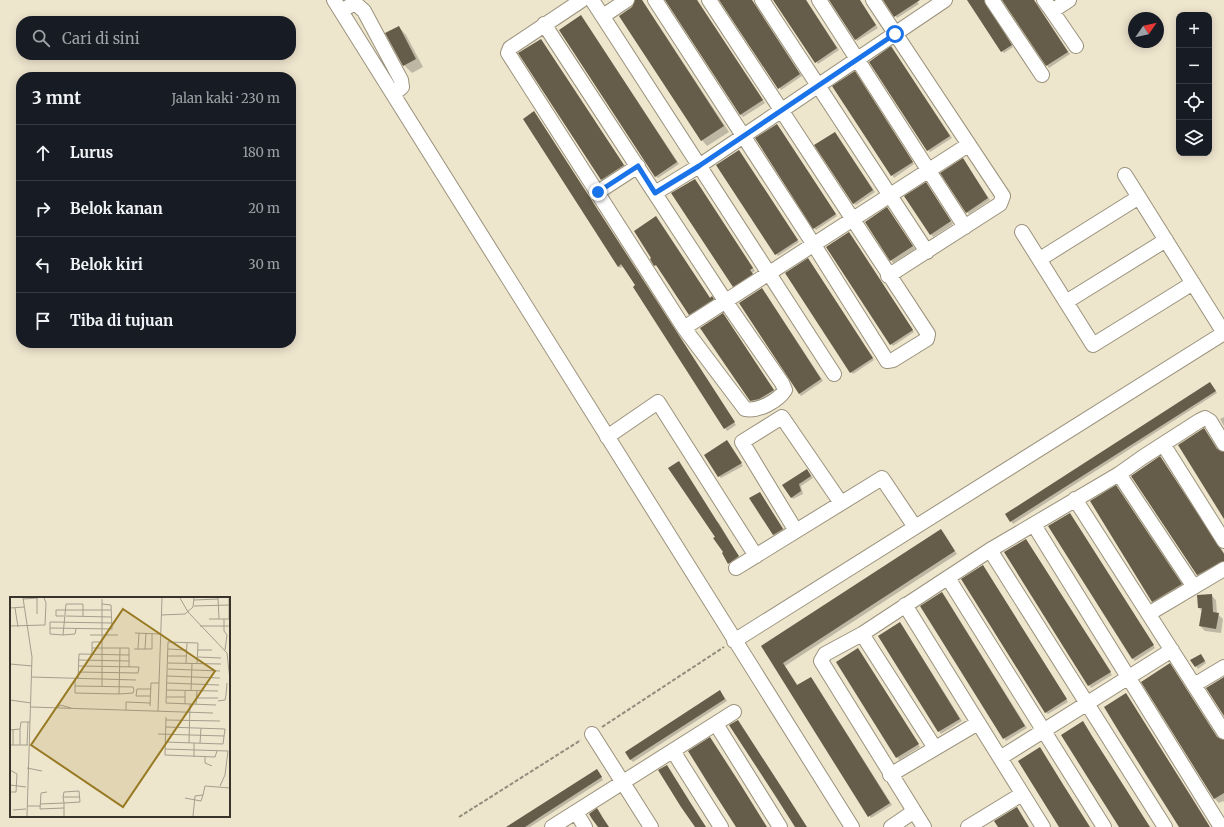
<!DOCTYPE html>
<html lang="id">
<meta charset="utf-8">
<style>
body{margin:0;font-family:Merriweather,serif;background:#20242c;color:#f1f3f6}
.controls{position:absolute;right:12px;top:12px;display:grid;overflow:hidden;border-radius:8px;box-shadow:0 2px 10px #0003}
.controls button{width:36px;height:36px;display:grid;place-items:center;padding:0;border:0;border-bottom:1px solid #363941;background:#171b24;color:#f1f3f6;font:20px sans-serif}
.compass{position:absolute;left:1128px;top:12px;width:36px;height:36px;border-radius:50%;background:#171b24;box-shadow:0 2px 10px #0003;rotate:56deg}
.stop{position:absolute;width:12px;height:12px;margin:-9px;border:3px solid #1a73e8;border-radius:50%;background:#fff}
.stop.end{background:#1a73e8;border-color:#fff;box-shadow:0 1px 4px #0008}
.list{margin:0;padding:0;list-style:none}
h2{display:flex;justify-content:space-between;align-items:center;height:52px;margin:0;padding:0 16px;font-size:17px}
h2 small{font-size:13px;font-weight:400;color:#9ea1a6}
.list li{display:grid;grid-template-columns:26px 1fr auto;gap:12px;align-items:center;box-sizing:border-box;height:56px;padding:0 16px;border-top:1px solid #363941}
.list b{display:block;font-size:15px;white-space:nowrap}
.list em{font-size:13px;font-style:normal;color:#9ea1a6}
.icon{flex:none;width:22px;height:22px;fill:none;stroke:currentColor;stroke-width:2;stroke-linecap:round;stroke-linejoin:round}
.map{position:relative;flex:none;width:1224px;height:827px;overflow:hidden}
.search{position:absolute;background:#171b24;box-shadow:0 2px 10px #0003;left:16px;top:16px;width:280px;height:44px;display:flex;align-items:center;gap:10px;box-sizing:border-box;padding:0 14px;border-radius:16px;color:#9ea1a6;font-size:15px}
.panel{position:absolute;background:#171b24;box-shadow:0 2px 10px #0003;left:16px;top:72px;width:280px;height:276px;border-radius:16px}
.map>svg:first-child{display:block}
.shadow{fill:#0003}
.building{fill:#655d49}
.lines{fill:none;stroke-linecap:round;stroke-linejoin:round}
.minor-casing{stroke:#9a927c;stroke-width:16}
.path{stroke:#928c7b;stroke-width:2;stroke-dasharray:4 2;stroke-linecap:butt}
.minor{stroke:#fff;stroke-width:14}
.route{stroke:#1a73e8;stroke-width:5}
.inset-road{fill:none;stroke:#a59e8c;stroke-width:1}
.view{fill:#987a23;fill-opacity:0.15;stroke:#987a23;stroke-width:2}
.inset-edge{fill:none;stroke:#38342b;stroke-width:2}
</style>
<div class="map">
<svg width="1224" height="827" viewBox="0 0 1224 827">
<rect width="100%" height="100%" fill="#eee5cd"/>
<path class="shadow" d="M635 0H642L729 132 707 146 702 140 620 16 635 5Z
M666 0H697L765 103 743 117 741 115Z
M721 0H752L802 76 781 90Z
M775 0H806L839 50 818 64Z
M830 0H859L878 28 857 41Z
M885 0H916L919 4 897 18Z
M969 0H987L985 4 1013 47 1004 53 1002 51Z
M1002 0H1034L1070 54 1049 68Z
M583 19 679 164 658 178 655 176Z
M399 27 406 35 423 67 412 73 404 65Z
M541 40 625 167 604 181 602 179Z
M893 50 952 138 930 152 928 150Z
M857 75 914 164 894 178 834 87Z
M536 115 736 425 727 431 634 287 636 286 624 266 620 268 618 266Z
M779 127 837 216 816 230 814 228Z
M835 133 875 192 856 205 853 203Z
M741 153 799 242 778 256 776 254Z
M965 162 990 200 969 214 967 212Z
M697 182 755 271 752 273 754 276 736 288Z
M928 186 953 224 933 237 906 196Z
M887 208 915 249 893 263 866 222Z
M656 217 711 299 712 298 715 301 692 316 658 267 655 265Z
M851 235 914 332 893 346 891 344Z
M810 262 874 360 853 374 851 372Z
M764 291 823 381 801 396 799 393Z
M723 314 775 392 763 400 753 403 750 400Z
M1212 386 1217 393 1013 524 1006 514Z
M1224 417V426L1220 419Z
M1204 429 1221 452H1224V518Z
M729 444 743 466 721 478 719 476Z
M1160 457 1224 553V567L1202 580 1197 575Z
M679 462 716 521 719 523 740 559 731 566 723 553 725 552Z
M809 472 813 478 801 486 803 494 793 499 783 485Z
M1116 487 1186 589 1158 606 1153 601Z
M760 493 785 531 776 537 751 499Z
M1070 514 1155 648 1135 661 1132 658Z
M943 532 957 554 785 666 798 686 811 678 813 680 892 805 871 818 762 646Z
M1026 540 1112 675 1091 688 1006 553Z
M985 569 1068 702 1048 714 1045 712Z
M944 595 1027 728 1006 741 921 607Z
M1211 595 1216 600 1217 614 1223 619 1221 633 1205 631 1200 626 1203 612 1199 608 1198 596Z
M902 625 962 721 941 734 879 636Z
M860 651 920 747 899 760 837 662Z
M1203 657 1206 663 1198 669 1196 666Z
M1170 665 1219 739 1224 741V802L1223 801 1219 803 1215 799Z
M722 694 727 701 633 762 631 760 626 752Z
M599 772 603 780 530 827H508Z"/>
<path class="building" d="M635 0H642L724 126 701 141 619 16 632 7Z
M665 0H697L763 100 740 115Z
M719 0H752L800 74 778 89Z
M773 0H806L837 48 815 63Z
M829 0H860L876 25 855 40Z
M883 0H920L894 17Z
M967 0H984L1012 45 1001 52Z
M1002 0H1034L1068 52 1046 66Z
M581 15 677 162 655 177 559 30Z
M399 26 416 59 403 66 385 33Z
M541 39 624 165 601 180 518 53Z
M891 46 950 136 927 151 869 62Z
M855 71 913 162 891 176 832 86Z
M534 111 735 422 724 429 633 287 635 285 621 264 618 267 523 119Z
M777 124 836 214 813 229 755 138Z
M835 132 873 190 853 204 814 145Z
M739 150 798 240 775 255 716 165Z
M963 158 988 198 966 213 940 173Z
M695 179 753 268 750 270 753 274 733 287 671 193Z
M926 182 951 221 930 235 904 196Z
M887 207 913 246 890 261 865 222Z
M656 216 710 298 712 296 714 299 689 315 656 265 654 266 650 259 651 258 634 231Z
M849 232 913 330 890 345 826 247Z
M808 258 873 358 850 373 785 273Z
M762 288 821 379 799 394 739 303Z
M723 313 774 390 759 399 750 401 700 328Z
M1210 382 1216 391 1010 522 1005 514Z
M1204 428 1217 449 1224 452V519L1178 445Z
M727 440 742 463 718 477 704 455Z
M1160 456 1224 554V561L1197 575 1131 476Z
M679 461 737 553 739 556 728 564 722 553 723 552 713 538 715 537 668 468Z
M807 469 811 476 799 484 801 491 791 498 782 485Z
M1116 485 1182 584 1152 602 1090 501Z
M760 492 783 529 773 535 749 498Z
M1070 513 1154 645 1132 659 1048 526Z
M941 529 955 551 783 663 797 685 811 677 890 803 868 817 761 646Z
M1026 539 1111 672 1088 686 1004 552Z
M983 565 1067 699 1045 713 961 579Z
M942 592 1025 726 1003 739 920 606Z
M1212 594 1213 612 1219 613 1216 629 1199 626 1202 608H1198L1197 595Z
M900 622 960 719 938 732 878 636Z
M858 648 919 744 896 758 836 662Z
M1201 654 1205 661 1195 667 1190 660Z
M1170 663 1217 737 1224 740V793L1214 799 1141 682Z
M1224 677V716L1206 688Z
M720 690 725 699 630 760 625 752Z
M1126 693 1192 798 1210 827H1179L1121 735 1104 707Z
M738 720 784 791 807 827H795L776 797 729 725Z
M1083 721 1092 736 1150 827H1119L1088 778 1061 735Z
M710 737 739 782 767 827H736L711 788 688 751Z
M1040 747 1064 786 1090 827H1059L1031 782 1018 761Z
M667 765 690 802 706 827H695L681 807 658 770Z
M597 769 602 777 543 815 525 827H506Z
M1017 807 1029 827H998L994 821Z
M597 808 603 818 609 827H598L592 819 589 814Z"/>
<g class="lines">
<g class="minor-casing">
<path id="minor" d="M334 0 852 827
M592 0 834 374
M655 0 814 245 887 361 893 360 927 339 928 334 709 0
M762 0 927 252
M819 0 965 227
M873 0 1003 196 1000 204 888 276
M992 0 1042 75
M1044 0 1052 11 1069 0
M341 11 355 3 364 11 401 80 402 87 394 94
M1052 11 1076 46
M603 16 627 0
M544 24 726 302 782 383 785 390C778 401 758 412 745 409L684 328 508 53 510 48 582 0
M1125 175 1224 333
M598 192 638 166
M655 193 699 166 945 0
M1022 232 1093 345 1193 283
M1040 259 1139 197
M1066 302 1166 240
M684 328 968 145
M607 437 658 402 756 556
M1163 444 1224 541
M1119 474 1194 587
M1075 499 1224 732
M1034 525 1221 827
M796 531 742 442 782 417 841 503
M990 550 1165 827
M736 568 882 478 915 527
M948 578 1104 827
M905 605 1043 827
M1150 613 1224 569
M862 634 935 748
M734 641 1224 333
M1194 685 1224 667
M716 724 780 827
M592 734 651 827
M673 751 721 827
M1000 758 1172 650
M890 775 978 723
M576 812 585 827
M552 827 734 712
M891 827 913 812
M924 827 821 661 825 654 862 634 990 550 1119 474 1143 457 1199 421 1205 418 1210 421 1224 444
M968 827 1022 794"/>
</g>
<path class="path" d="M602 727 724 647
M459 817 581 740"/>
<use href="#minor" class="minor"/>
</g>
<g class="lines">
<path class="route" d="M598 192 638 166 655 193 699 166 895 34"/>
</g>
<g transform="translate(10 597)">
<rect width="220" height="220" fill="#eee5cd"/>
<path class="inset-road" d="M13 1 22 60 17 219M170 1 178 15 217 56 220 83M208 1 209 22M219 1V22M13 2 28 1M184 3 208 2M184 9 220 8M0 11 14 10M5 11 8 30M27 17V1M151 18 175 17 183 10 184 1M54 19H46V13H101M56 19 101 20M199 22H220M214 22V34L217 38 215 53M0 29 35 28 36 6 34 1M190 29H220M40 31 102 32 101 8 92 7M66 32 65 37 53 38 56 7H73V19M125 36 150 37M53 38 40 37V25L102 26M80 38H108M82 51H119V70M124 52H142V37M128 52 129 36M135 52 136 36M158 52 177 53M188 53H202M82 57V45H92M158 59H176M188 60 211 61M68 63 119 64M158 66 211 67M176 66 177 46M0 67 22 69M187 67 188 46 158 45 156 106 206 108M158 72 210 74M68 75 128 76 129 70 69 69M157 79 210 81M21 80 126 83M68 82 69 57 119 58M157 86 209 88M65 89 123 90 124 93 123 96 109 97 65 96V82M92 90V2M157 93 208 94M181 94 182 66M109 97 110 51M216 98 217 86M140 99H126L127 92H141M157 100H175M186 101H208M0 103 21 106M208 104 215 103 216 98M175 107V94M186 107 187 94M140 109 141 86H149M21 110 203 116M48 111 50 108 61 111M116 113V105L140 106M148 114 152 1M156 120 155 158 205 160 207 154M156 123 210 124M10 132V148M0 133 10 132 11 125H20M148 137 214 139M155 145 213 147 215 132 156 130M179 146 180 107M190 146 191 131M0 148H18M3 148V132M17 148 18 125M155 152 218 154 215 178 210 189M184 160V146M195 160V166L202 169M17 171 32 174M0 173 7 177 6 195H0M0 188 16 190M37 195 31 196 30 212 54 211M53 200H70M175 201 191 204 193 198M30 207 54 206 70 205 69 194 54 195 53 200 54 206V219M17 209H30M3 213 16 212M183 219 185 199 193 198 195 189 220 191"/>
<path class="view" d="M113 12 205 74 113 210 21 148Z"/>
<rect width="220" height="220" class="inset-edge"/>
</g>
</svg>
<div class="controls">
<button>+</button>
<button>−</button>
<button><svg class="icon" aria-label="locate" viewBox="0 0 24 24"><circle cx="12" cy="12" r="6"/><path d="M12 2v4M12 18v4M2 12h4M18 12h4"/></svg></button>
<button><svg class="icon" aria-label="layers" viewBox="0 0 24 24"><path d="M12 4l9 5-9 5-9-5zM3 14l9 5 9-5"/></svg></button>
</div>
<svg class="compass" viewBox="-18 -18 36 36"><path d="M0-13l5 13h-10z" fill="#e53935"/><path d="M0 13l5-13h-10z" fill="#9ea1a6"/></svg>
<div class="stop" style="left:895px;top:34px"></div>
<div class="stop end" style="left:598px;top:192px"></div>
<div class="search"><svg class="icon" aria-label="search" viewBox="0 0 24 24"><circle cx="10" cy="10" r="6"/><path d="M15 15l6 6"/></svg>Cari di sini</div>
<section class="panel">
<h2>3 mnt<small>Jalan kaki · 230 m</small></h2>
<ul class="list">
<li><svg class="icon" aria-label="ahead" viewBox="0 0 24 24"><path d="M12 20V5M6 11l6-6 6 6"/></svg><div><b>Lurus</b></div><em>180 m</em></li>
<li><svg class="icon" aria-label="right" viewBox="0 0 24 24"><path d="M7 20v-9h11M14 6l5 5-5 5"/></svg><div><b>Belok kanan</b></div><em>20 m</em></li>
<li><svg class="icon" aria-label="left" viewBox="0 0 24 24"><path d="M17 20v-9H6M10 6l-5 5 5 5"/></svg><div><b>Belok kiri</b></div><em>30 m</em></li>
<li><svg class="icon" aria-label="arrive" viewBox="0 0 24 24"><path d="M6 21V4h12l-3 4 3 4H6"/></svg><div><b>Tiba di tujuan</b></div></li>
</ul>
</section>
</div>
